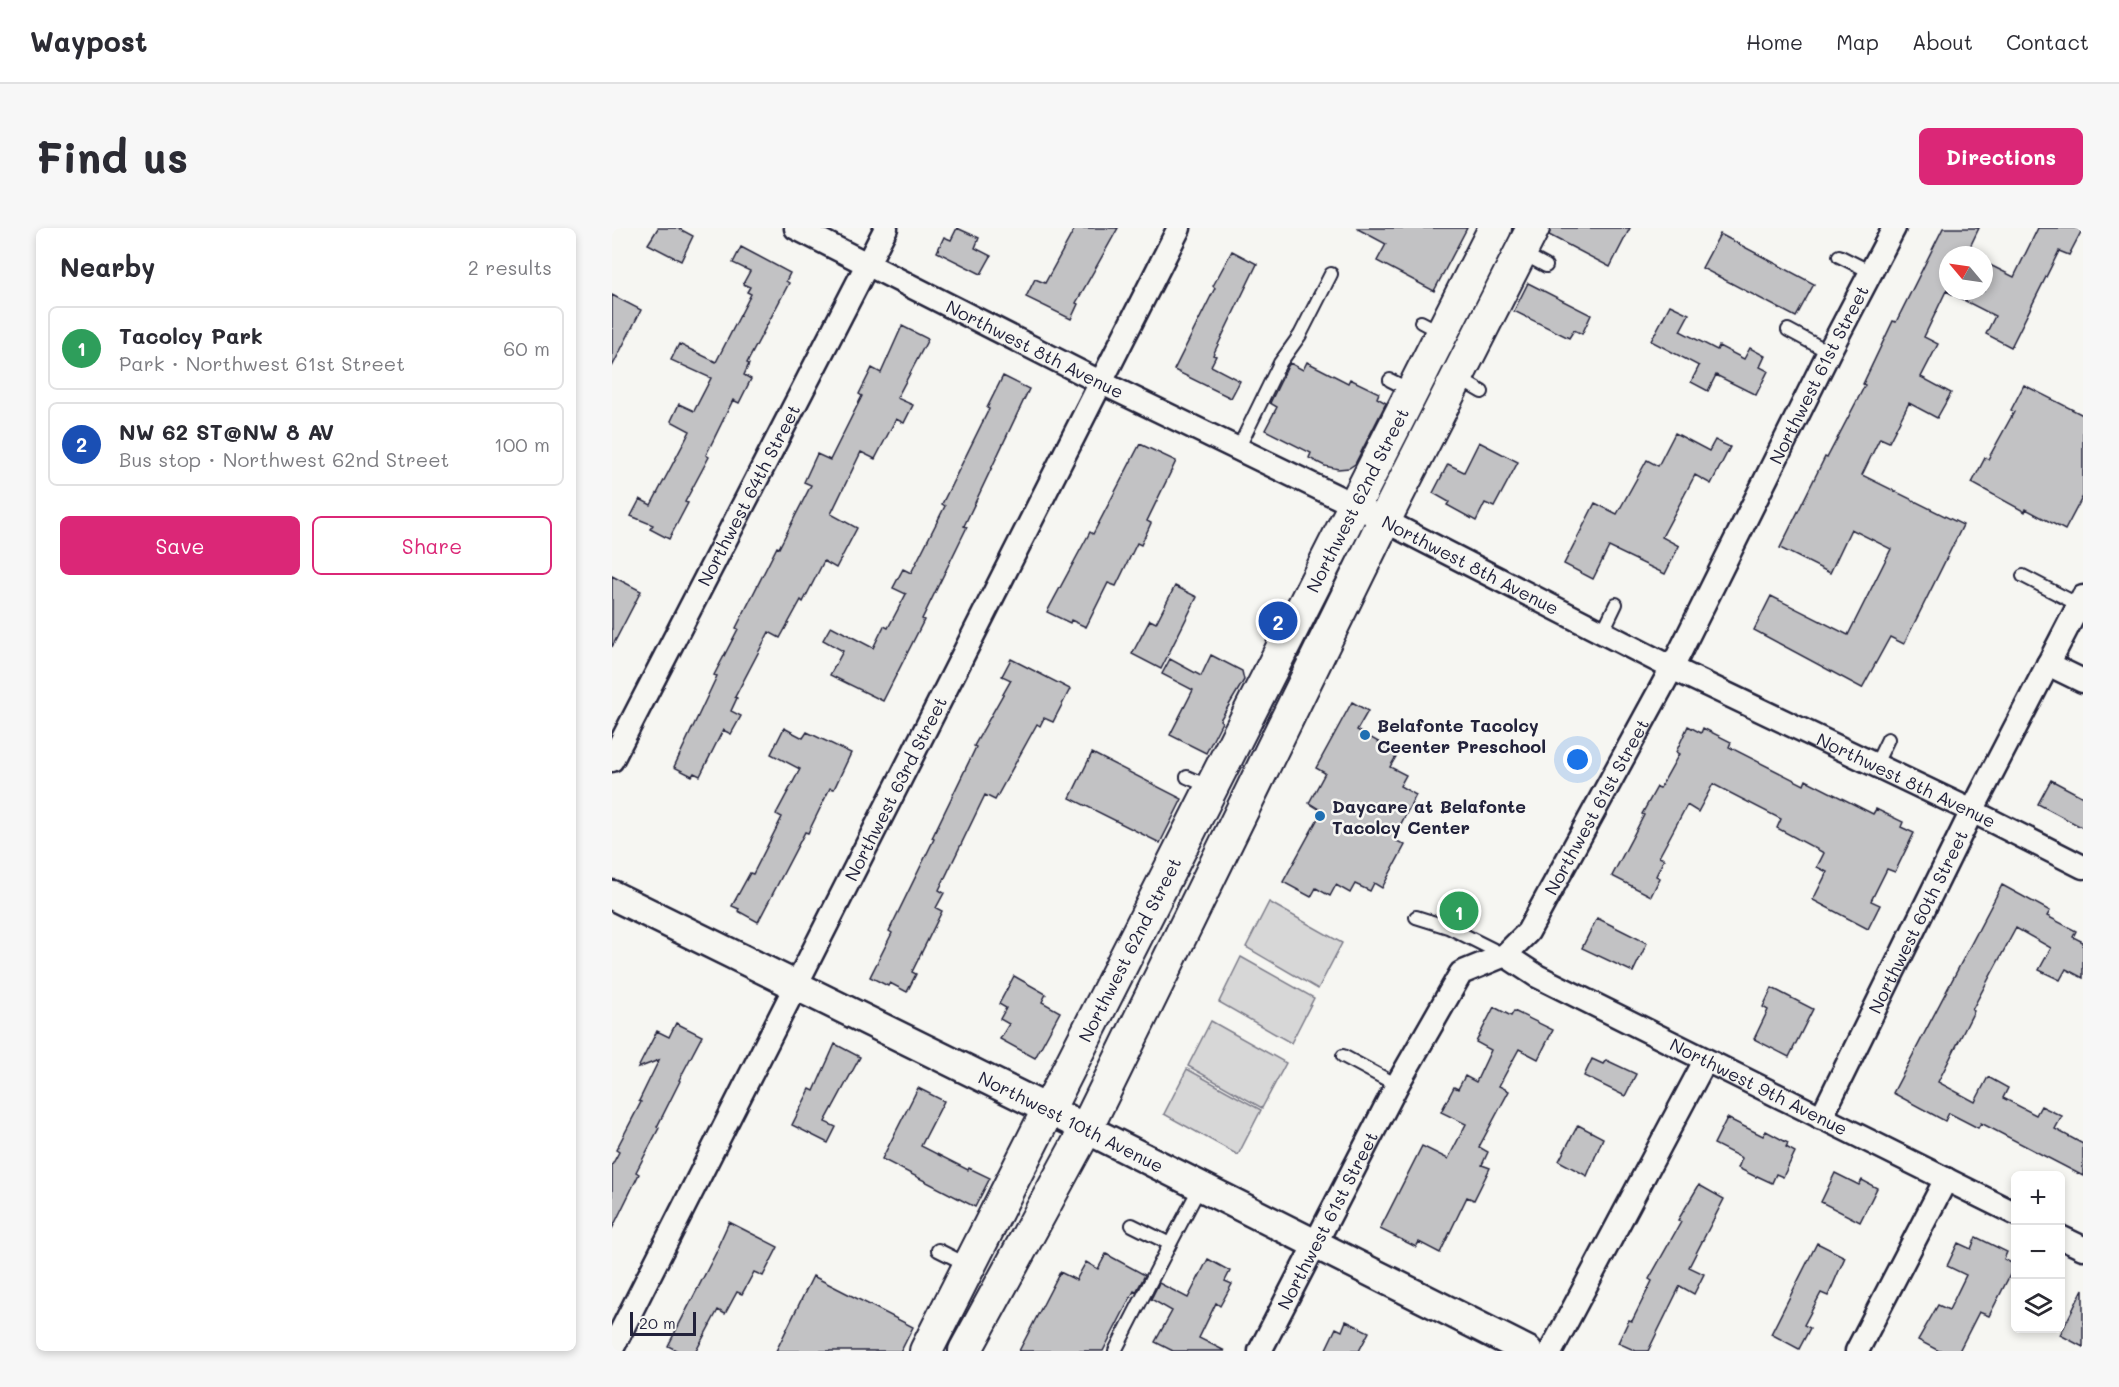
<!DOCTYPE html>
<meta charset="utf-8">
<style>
body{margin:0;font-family:Mali,sans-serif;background:#f7f7f7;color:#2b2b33}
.controls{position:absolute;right:18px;bottom:18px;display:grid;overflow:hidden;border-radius:9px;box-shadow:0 3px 9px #0003}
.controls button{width:54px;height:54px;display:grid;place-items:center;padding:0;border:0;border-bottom:2px solid #e1e1e2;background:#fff;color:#2b2b33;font:30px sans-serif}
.compass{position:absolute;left:1327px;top:18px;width:54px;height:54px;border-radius:50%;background:#fff;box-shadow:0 3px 9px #0003;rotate:299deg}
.scale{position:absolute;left:18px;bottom:15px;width:66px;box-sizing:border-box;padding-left:6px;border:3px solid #22223b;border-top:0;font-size:16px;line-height:21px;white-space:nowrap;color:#22223b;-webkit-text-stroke:4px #f6f6f2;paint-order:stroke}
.you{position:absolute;left:966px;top:532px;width:21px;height:21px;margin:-15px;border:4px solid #fff;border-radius:50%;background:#1a73e8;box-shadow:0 0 0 9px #1a73e833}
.badge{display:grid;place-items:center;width:39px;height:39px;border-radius:50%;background:#db2777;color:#fff;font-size:20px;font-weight:700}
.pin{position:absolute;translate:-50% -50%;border:3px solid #fff;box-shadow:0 2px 6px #0006}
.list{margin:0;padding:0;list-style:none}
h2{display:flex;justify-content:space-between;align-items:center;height:78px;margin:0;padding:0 24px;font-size:26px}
h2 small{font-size:20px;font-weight:400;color:#7c7c81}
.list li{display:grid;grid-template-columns:39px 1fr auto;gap:18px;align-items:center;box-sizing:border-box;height:84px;margin:0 12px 12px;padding:0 12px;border:2px solid #e1e1e2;border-radius:9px}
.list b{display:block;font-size:22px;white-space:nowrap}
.list p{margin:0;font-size:20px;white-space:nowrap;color:#7c7c81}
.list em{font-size:20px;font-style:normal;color:#7c7c81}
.actions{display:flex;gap:12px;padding:18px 24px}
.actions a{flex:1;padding:14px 0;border:2px solid #db2777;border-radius:9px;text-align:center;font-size:21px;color:#db2777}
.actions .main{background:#db2777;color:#fff}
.icon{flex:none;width:33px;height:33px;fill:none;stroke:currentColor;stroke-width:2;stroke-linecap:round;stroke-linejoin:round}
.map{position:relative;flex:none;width:1471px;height:1123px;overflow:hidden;border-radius:9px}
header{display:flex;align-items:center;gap:36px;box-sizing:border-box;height:84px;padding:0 30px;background:#fff;border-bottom:2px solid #e1e1e2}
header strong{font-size:28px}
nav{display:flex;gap:33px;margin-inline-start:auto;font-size:21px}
.intro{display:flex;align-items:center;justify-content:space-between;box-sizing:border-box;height:144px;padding:0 36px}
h1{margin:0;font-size:42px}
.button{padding:15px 27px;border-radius:9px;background:#db2777;color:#fff;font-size:21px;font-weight:700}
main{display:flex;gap:36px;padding:0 36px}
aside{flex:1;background:#fff;border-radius:9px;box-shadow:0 3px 9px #0003}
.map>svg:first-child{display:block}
.green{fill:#d7d7d7;stroke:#7c7c89;stroke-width:1.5}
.building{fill:#c2c2c4;stroke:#22223b;stroke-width:1.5}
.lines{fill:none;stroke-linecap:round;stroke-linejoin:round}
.service-casing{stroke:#22223b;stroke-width:16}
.minor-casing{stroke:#22223b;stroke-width:27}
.tertiary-casing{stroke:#22223b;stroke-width:33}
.secondary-casing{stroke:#22223b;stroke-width:36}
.service{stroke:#f6f6f2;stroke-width:12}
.minor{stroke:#f6f6f2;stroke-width:22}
.tertiary{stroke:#f6f6f2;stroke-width:28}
.secondary{stroke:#f6f6f2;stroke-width:32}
.poi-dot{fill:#1f6fb2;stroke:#f6f6f2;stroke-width:2}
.labels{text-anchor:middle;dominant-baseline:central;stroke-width:5;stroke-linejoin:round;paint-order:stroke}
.street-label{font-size:18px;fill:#22223b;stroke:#f6f6f2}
.poi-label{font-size:18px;font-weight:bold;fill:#22223b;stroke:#f6f6f2;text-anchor:start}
</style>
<header>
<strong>Waypost</strong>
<nav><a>Home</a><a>Map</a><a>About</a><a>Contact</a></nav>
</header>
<div class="intro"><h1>Find us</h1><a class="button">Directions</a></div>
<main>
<aside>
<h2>Nearby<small>2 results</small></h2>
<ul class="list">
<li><span class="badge" style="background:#2e9e5b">1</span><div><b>Tacolcy Park</b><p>Park · Northwest 61st Street</p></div><em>60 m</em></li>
<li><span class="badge" style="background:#1a4fb4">2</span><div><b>NW 62 ST@NW 8 AV</b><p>Bus stop · Northwest 62nd Street</p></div><em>100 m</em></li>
</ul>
<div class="actions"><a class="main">Save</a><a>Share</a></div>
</aside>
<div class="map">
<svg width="1471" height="1123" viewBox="0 0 1471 1123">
<rect width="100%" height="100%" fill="#f6f6f2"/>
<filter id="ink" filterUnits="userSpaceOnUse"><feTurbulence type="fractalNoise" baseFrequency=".0167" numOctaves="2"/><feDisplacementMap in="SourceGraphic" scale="12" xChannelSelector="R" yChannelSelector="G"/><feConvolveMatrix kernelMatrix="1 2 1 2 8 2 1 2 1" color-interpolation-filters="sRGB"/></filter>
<g filter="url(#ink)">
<path class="green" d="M657 674 730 715 706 761 634 719Z
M629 729 702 770 679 815 607 774Z
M599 793 674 835 650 880 576 838Z
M575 841 649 882 626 927 552 886Z"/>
<path class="building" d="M46 0H66L81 8 69 33 36 16Z
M345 0 367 10 363 20 379 28 369 46 325 24 332 9 339 12Z
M463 0H506L464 75 466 76 459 91 414 69 423 51 433 55Z
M744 0H855L822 63 765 33 774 16Z
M939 0H1018L998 39 937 7Z
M1331 0H1367L1354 27H1336V59L1334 63H1372V34L1402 49 1426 0H1471L1457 27 1447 23 1399 119 1374 106 1383 88 1334 63 1312 109 1326 116 1309 149 1339 165 1325 190 1297 175 1277 214 1268 210 1250 247 1351 297 1292 416 1278 409 1250 460 1142 402 1159 368 1236 407 1279 321 1239 301 1218 345 1168 320 1213 229 1215 230 1253 157 1251 156 1281 93 1284 94Z
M1108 6 1202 56 1184 89 1090 40Z
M129 19 178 45 174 53 177 55 135 135 137 136 132 147 139 151 127 175 121 172 94 227 97 229 73 274 76 275 57 311 38 301 41 297 19 288 28 271 39 277 78 203 59 193 67 176 82 183 99 150 59 132 67 116 104 134 139 66 135 64 138 59 131 56 138 43 121 35Z
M620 23 645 36 601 127 604 128 599 138 628 153 619 170 562 142 603 60 601 58Z
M916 55 979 87 970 106 962 102 957 110 902 83Z
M0 67 29 82 0 139Z
M1058 77 1077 86 1068 103 1105 122 1107 118 1132 131 1138 120 1153 128 1148 139 1156 143 1144 167 1104 147 1096 163 1079 154 1087 138 1039 113Z
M290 98 316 111 285 170 301 177 292 195 284 191 263 231 249 224 219 286 245 300 224 340 212 333 191 374 189 372 168 410 157 404 123 469 125 470 119 483 129 488 119 506 111 502 88 548 82 545 80 548 62 539 105 448 102 447 126 401 124 400 165 319 167 320 199 257 192 254 205 226 218 232 250 168 247 166 260 140 269 145Z
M695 134 736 155 738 151 767 165 765 170 774 175 743 236 737 240 726 241 713 238 697 230 699 225 653 202 665 179 658 175 676 138 678 135 691 142Z
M391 148 417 161 352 298 355 299 310 391 312 392 271 473 218 447 231 423 211 412 219 398 261 420 272 398 276 400 294 366 281 360 291 341 299 345 333 278 330 276 377 181 375 180Z
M1412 157 1471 187V268L1453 302 1414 281 1413 284 1360 255 1373 230 1376 231 1402 184 1399 182Z
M1063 205 1097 223 1103 212 1118 219 1099 256 1083 247 1050 309 1067 318 1053 346 997 319 981 351 952 336 983 275 1005 286 1035 232 1046 238Z
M867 214 906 234 882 279 873 275 864 293 835 277 837 274 821 265 836 236 852 244Z
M528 216 564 233 535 293 539 295 529 317 525 315 504 358 496 355 474 399 459 392 458 395 435 384 478 304 481 306Z
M0 348 29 363 0 419Z
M563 358 585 369 549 441 520 426 538 392 544 395Z
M599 427 630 443 632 452 608 492 610 494 594 525 558 507 581 462 550 446 558 431 589 448Z
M399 431 458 461 441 494 432 490 428 498 425 496 383 572 373 567 327 662 332 665 324 680 330 683 300 744 304 746 295 764 278 755 276 758 258 749 280 705 277 703 322 611 320 610 364 519 362 518 399 452 390 448Z
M740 474 756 483 745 502 786 525 778 539 794 547 788 558 804 567 781 611 793 617 770 660 762 655 758 663 743 656 738 665 724 657 718 668 704 660 699 669 671 654 710 583 697 575 713 545 704 540Z
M1076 498 1089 505 1091 500 1119 514 1117 519 1192 557 1194 552 1261 586 1264 581 1291 594 1289 599 1302 605 1283 644 1275 641 1259 673 1268 677 1256 701 1201 672 1215 644 1205 639 1212 625 1165 600 1169 591 1101 556 1086 584 1075 577 1047 629 1052 631 1044 648 1048 650 1039 668 1000 648 1032 587 1030 586 1045 559 1048 560 1067 526 1064 524Z
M172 500 191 510 195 504 239 525 222 561 218 560 196 605 193 604 146 694 126 683 127 681 120 678 138 645 141 646 170 589 164 586 188 541 159 526Z
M480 525 570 571 548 615 458 570Z
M1439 552 1471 569V600L1426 576Z
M1390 657 1438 683 1435 688 1464 703 1461 709 1471 714V750L1454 741 1448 752 1427 742 1439 720 1404 700 1360 782 1362 783 1326 854 1363 874 1376 849 1396 860 1391 870 1424 887 1429 878 1450 888 1443 901 1471 916V948L1369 895 1366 900 1337 885 1333 893 1281 865Z
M985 690 1035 715 1021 744 970 720Z
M402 748 434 766 430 774 448 784 423 830 388 811 397 796 388 791 394 780 387 776Z
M1160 760 1201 781 1177 829 1142 811 1156 782 1151 779Z
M882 779 899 788 902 783 941 802 926 831 907 821 887 858 897 863 867 919 876 924 870 937 878 940 862 972 855 969 828 1025 807 1014 804 1019 768 1001 810 918 836 931 854 896 829 884 842 859 846 861 853 848 864 854 879 822 864 814Z
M64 795 90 808 67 852 68 853 45 899 47 900 24 944 27 946 0 1001V937L7 924 4 922 29 874 27 873 47 832 26 840 45 803 57 809Z
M223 816 248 829 213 894 224 899 216 915 180 897 198 861 202 863Z
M980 831 991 836 994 832 1024 846 1013 868 972 848Z
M306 860 332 873 309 918 356 942 357 940 378 950 363 979 270 931Z
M1115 890 1151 908 1154 903 1176 915 1174 919 1183 924 1171 949 1164 946 1160 955 1145 948 1144 949 1126 940 1130 930 1102 916Z
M966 897 991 910 975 948 947 933Z
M1223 945 1247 957 1250 952 1265 960 1248 994 1209 974Z
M1087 957 1112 971 1077 1039 1092 1046 1082 1066 1068 1058 1036 1123H1024L1006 1115 1017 1092 1020 1093 1040 1053 1037 1051 1069 994 1066 992Z
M117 994 166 1019 151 1048 142 1044 130 1066 125 1064 113 1086 106 1082 84 1123H66L56 1118 107 1019 106 1018Z
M1364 1009 1395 1024 1392 1031 1403 1037 1377 1088 1367 1084 1347 1123H1327L1306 1112 1326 1077 1337 1082 1354 1047 1335 1038 1346 1015 1359 1021Z
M1205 1015 1233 1029 1216 1068 1209 1065 1192 1097 1198 1100 1187 1121 1159 1106Z
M494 1026 533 1047 524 1064 522 1063 491 1123H407L448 1044 464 1052 474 1034 486 1041Z
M596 1031 618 1043 613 1053 620 1056 608 1078 604 1075 587 1110 613 1123H561L543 1114 560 1083 539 1071 547 1055 576 1070Z
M201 1048 301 1099 289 1123H164Z
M1471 1061V1119L1448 1107Z
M734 1093 757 1104 747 1123H713L724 1100 730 1103Z"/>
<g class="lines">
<g class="service-casing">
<path id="service" d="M910 25 934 38
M1227 28 1259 44
M809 94 828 104
M1176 102 1217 124
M846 150 870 164
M778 152 800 163
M626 221 668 135 688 107 719 46
M1411 348 1467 377
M991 403 1004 376
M1263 538 1276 511
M575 549 598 559
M804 689 836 699 892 727
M731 828 785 857
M520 997 558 1016 588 959
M326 1022 356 1037
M503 1123 558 1016"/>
</g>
<g class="minor-casing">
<g id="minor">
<path id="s1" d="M184 0 488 154 742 277 1060 440 1360 583 1471 639"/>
<path d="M1436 436 1471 453"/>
<path id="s2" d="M0 532 274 0"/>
<path id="s3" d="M893 727 925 748 1404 986"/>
<path id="s4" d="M1209 890 1360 583 1471 369"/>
<path d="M1448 1009 1471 1020"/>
<path id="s5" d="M0 1121 567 0"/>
<path id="s6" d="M648 1123 785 857 849 745 893 727 916 704 1060 440 1217 124 1282 0"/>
<path d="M939 1123 1093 833"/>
<path d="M1245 1123 1334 951"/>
</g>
</g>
<g class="tertiary-casing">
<g id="tertiary">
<path id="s7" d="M0 667 437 882 916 1123"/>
</g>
</g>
<g class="secondary-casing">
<g id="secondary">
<path id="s8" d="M314 1123 883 0"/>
<path d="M353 1123 474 901 772 293 921 0"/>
</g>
</g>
<use href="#service" class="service"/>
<use href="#minor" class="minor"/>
<use href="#tertiary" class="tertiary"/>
<use href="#secondary" class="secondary"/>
</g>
</g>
<g class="poi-dot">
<circle cx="753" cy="507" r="6"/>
<circle cx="708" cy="588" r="6"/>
</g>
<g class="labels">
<g class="street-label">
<text stroke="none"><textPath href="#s1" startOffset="268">Northwest 8th Avenue</textPath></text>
<text stroke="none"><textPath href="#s6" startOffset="1137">Northwest 61st Street</textPath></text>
<text stroke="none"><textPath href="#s2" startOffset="298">Northwest 64th Street</textPath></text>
<text stroke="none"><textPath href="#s8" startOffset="954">Northwest 62nd Street</textPath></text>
<text stroke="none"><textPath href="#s1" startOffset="754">Northwest 8th Avenue</textPath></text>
<text stroke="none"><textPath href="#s1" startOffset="1240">Northwest 8th Avenue</textPath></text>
<text stroke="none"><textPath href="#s5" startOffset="628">Northwest 63rd Street</textPath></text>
<text stroke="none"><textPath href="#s6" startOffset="651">Northwest 61st Street</textPath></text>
<text stroke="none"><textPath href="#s4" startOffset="219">Northwest 60th Street</textPath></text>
<text stroke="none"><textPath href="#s8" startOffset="450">Northwest 62nd Street</textPath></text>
<text stroke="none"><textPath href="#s3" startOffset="286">Northwest 9th Avenue</textPath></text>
<text stroke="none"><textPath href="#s7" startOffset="512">Northwest 10th Avenue</textPath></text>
<text stroke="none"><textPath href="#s6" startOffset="147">Northwest 61st Street</textPath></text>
</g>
<g class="poi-label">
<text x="765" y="497">Belafonte Tacolcy<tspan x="765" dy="21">Ceenter Preschool</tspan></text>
<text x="720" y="578">Daycare at Belafonte<tspan x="720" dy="21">Tacolcy Center</tspan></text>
</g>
</g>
</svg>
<div class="controls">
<button>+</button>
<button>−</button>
<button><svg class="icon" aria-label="layers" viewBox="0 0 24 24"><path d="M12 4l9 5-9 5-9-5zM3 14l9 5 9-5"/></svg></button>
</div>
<svg class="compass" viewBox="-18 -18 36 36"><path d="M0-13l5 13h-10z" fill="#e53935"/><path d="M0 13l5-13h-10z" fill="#7c7c81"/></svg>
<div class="scale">20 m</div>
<div class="you"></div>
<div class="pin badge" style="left:847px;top:683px;background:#2e9e5b">1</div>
<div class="pin badge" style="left:666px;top:393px;background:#1a4fb4">2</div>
</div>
</main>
